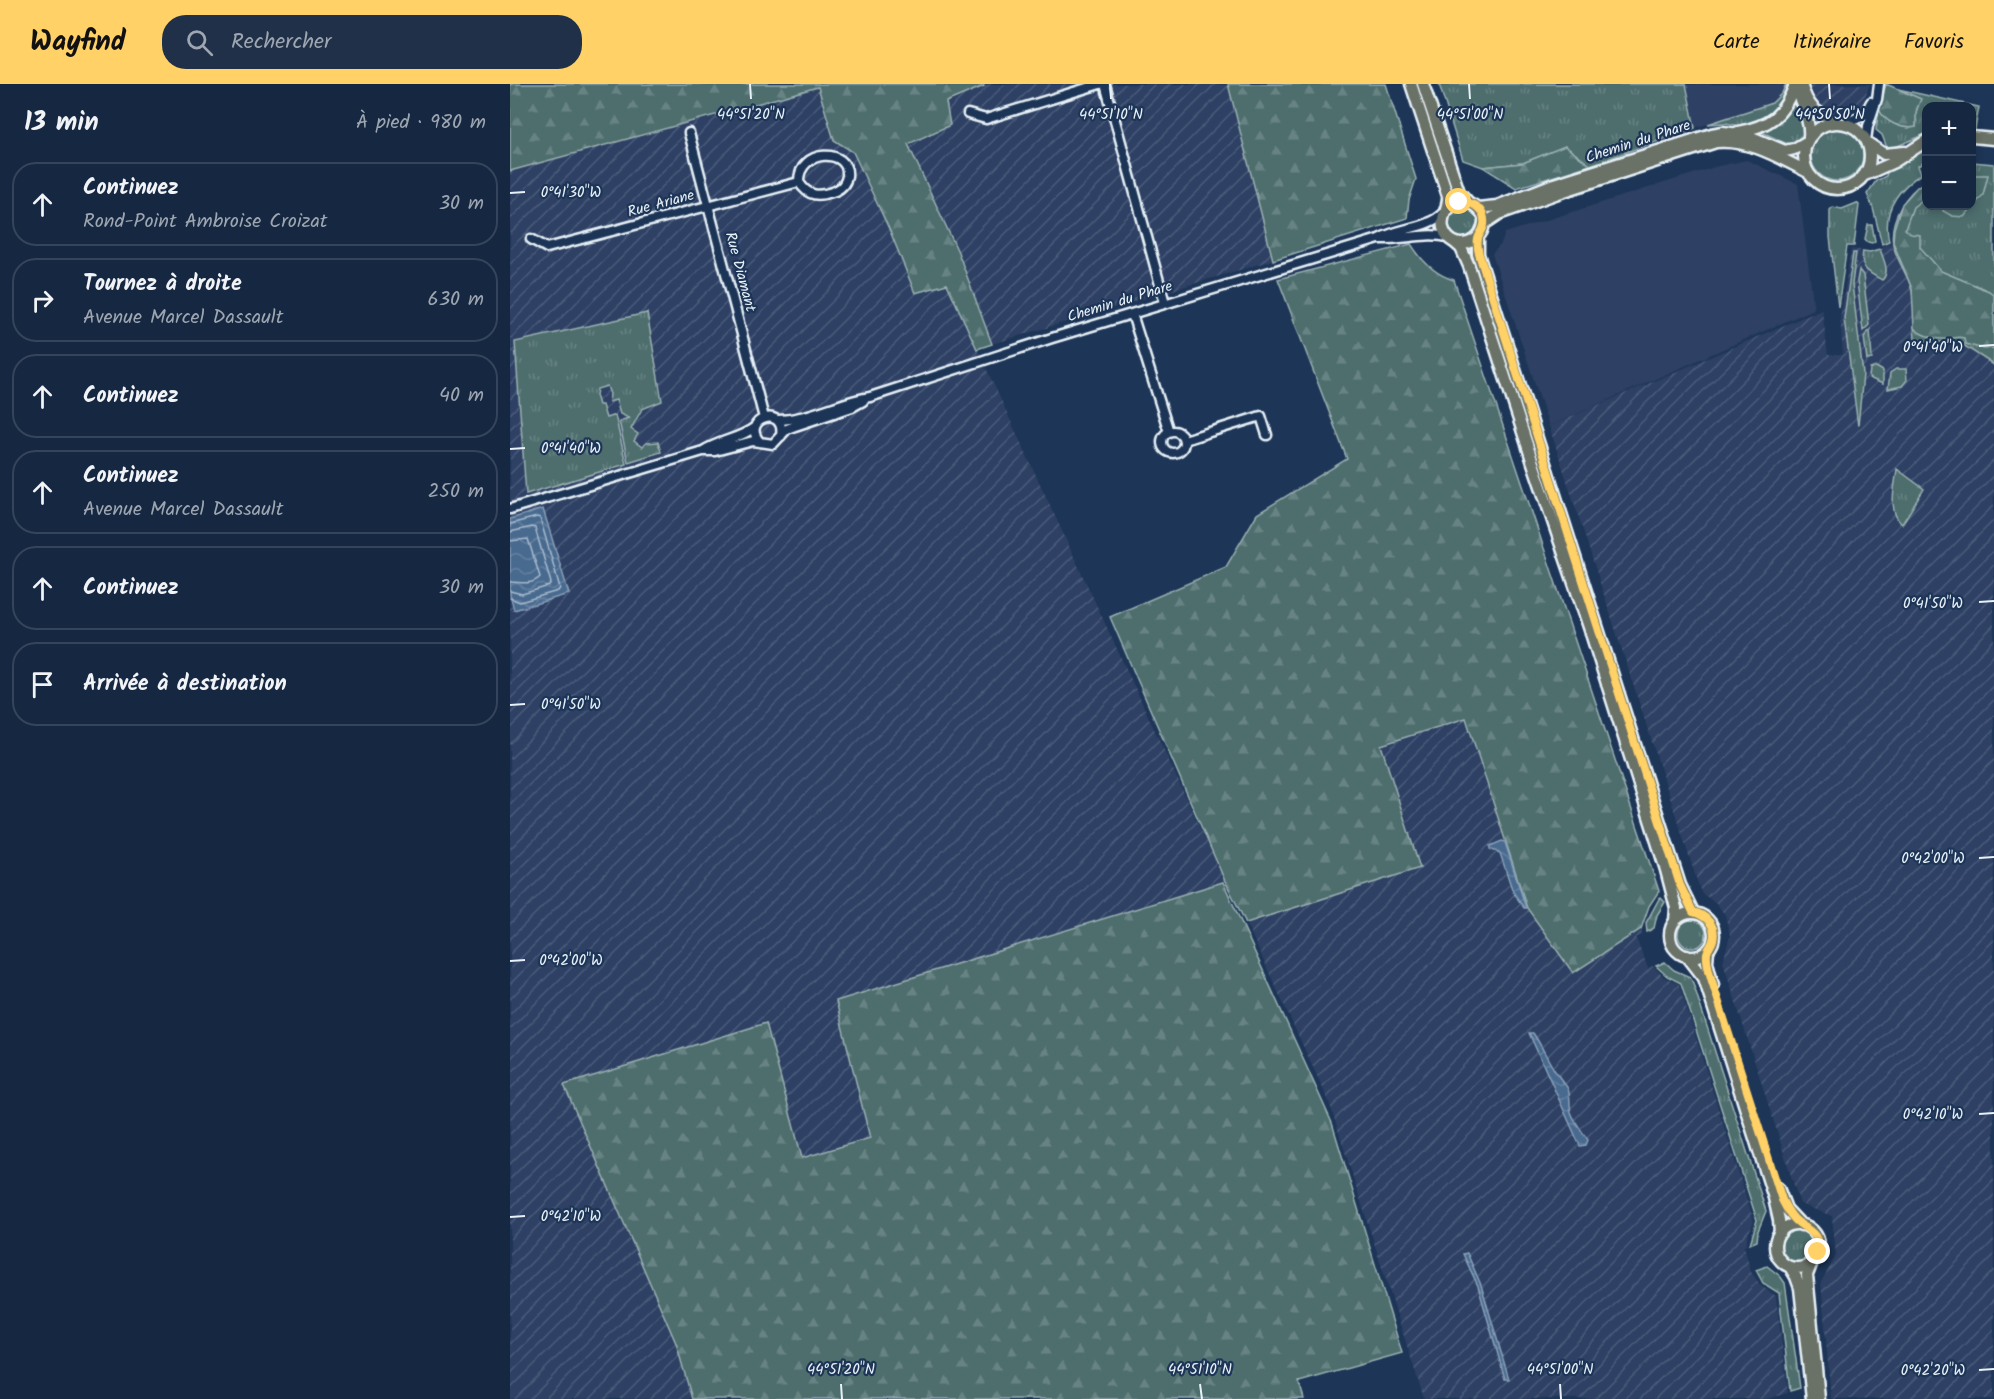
<!DOCTYPE html>
<html lang="fr">
<meta charset="utf-8">
<style>
body{margin:0;font-family:Kalam,sans-serif;background:#1f3048;color:#f1f3f6}
.controls{position:absolute;right:18px;top:18px;display:grid;overflow:hidden;border-radius:12px;box-shadow:0 3px 9px #0003}
.controls button{width:54px;height:54px;display:grid;place-items:center;padding:0;border:0;border-bottom:2px solid #35445a;background:#162841;color:#f1f3f6;font:30px sans-serif}
.stop{position:absolute;width:18px;height:18px;margin:-14px;border:4px solid #ffd166;border-radius:50%;background:#fff}
.stop.end{background:#ffd166;border-color:#fff;box-shadow:0 2px 6px #0008}
.list{margin:0;padding:0;list-style:none}
h2{display:flex;justify-content:space-between;align-items:center;height:78px;margin:0;padding:0 24px;font-size:26px}
h2 small{font-size:20px;font-weight:400;color:#9ea6b1}
.list li{display:grid;grid-template-columns:39px 1fr auto;gap:18px;align-items:center;box-sizing:border-box;height:84px;margin:0 12px 12px;padding:0 12px;border:2px solid #35445a;border-radius:24px}
.list b{display:block;font-size:22px;white-space:nowrap}
.list p{margin:0;font-size:20px;white-space:nowrap;color:#9ea6b1}
.list em{font-size:20px;font-style:normal;color:#9ea6b1}
.icon{flex:none;width:33px;height:33px;fill:none;stroke:currentColor;stroke-width:2;stroke-linecap:round;stroke-linejoin:round}
.map{position:relative;flex:none;width:1484px;height:1315px;overflow:hidden}
header{display:flex;align-items:center;gap:36px;box-sizing:border-box;height:84px;padding:0 30px;background:#ffd166;color:#111}
header strong{font-size:28px}
nav{display:flex;gap:33px;margin-inline-start:auto;font-size:21px}
.search{width:420px;height:54px;background:#1f3048;display:flex;align-items:center;gap:15px;box-sizing:border-box;padding:0 21px;border-radius:24px;color:#9ea6b1;font-size:22px}
main{display:flex}
aside{flex:1;background:#162841}
.map>svg:first-child{display:block}
.built{fill:#2d4164}
.industrial{fill:url(#industrial-furrows)}
.grass{fill:url(#grass-tufts);stroke:#9bb0b2;stroke-width:1.5}
.forest{fill:url(#forest-firs);stroke:#9bb0b2;stroke-width:1.5}
.water{fill:url(#water-waves);stroke:#89a0b9;stroke-width:1.5}
.lines{fill:none;stroke-linecap:round;stroke-linejoin:round}
.shore{stroke:#a8bbce;stroke-width:1.5}
.minor-casing{stroke:#e8f1f8;stroke-width:13}
.major-casing{stroke:#e8f1f8;stroke-width:15}
.minor{stroke:#1d3557;stroke-width:8}
.major{stroke:#6a7166;stroke-width:10}
.route{stroke:#ffd166;stroke-width:8}
.ticks{fill:none;stroke:#e8f1f8;stroke-width:2}
.labels{text-anchor:middle;dominant-baseline:central;stroke-width:4.5;stroke-linejoin:round;paint-order:stroke}
.street-label{font-size:15px;fill:#e8f1f8;stroke:#1d3557}
.ticks-label{font-size:15px;text-anchor:middle;fill:#e8f1f8;stroke:#1d3557;stroke-width:4.5;stroke-linejoin:round;paint-order:stroke}
</style>
<header>
<strong>Wayfind</strong>
<div class="search"><svg class="icon" aria-label="search" viewBox="0 0 24 24"><circle cx="10" cy="10" r="6"/><path d="M15 15l6 6"/></svg>Rechercher</div>
<nav><a>Carte</a><a>Itinéraire</a><a>Favoris</a></nav>
</header>
<main>
<aside>
<h2>13 min<small>À pied · 980 m</small></h2>
<ul class="list">
<li><svg class="icon" aria-label="ahead" viewBox="0 0 24 24"><path d="M12 20V5M6 11l6-6 6 6"/></svg><div><b>Continuez</b><p>Rond-Point Ambroise Croizat</p></div><em>30 m</em></li>
<li><svg class="icon" aria-label="right" viewBox="0 0 24 24"><path d="M7 20v-9h11M14 6l5 5-5 5"/></svg><div><b>Tournez à droite</b><p>Avenue Marcel Dassault</p></div><em>630 m</em></li>
<li><svg class="icon" aria-label="ahead" viewBox="0 0 24 24"><path d="M12 20V5M6 11l6-6 6 6"/></svg><div><b>Continuez</b></div><em>40 m</em></li>
<li><svg class="icon" aria-label="ahead" viewBox="0 0 24 24"><path d="M12 20V5M6 11l6-6 6 6"/></svg><div><b>Continuez</b><p>Avenue Marcel Dassault</p></div><em>250 m</em></li>
<li><svg class="icon" aria-label="ahead" viewBox="0 0 24 24"><path d="M12 20V5M6 11l6-6 6 6"/></svg><div><b>Continuez</b></div><em>30 m</em></li>
<li><svg class="icon" aria-label="arrive" viewBox="0 0 24 24"><path d="M6 21V4h12l-3 4 3 4H6"/></svg><div><b>Arrivée à destination</b></div></li>
</ul>
</aside>
<div class="map">
<svg width="1484" height="1315" viewBox="0 0 1484 1315">
<defs>
<pattern id="industrial-furrows" width="10" height="10" patternUnits="userSpaceOnUse" patternTransform="scale(1.5)"><rect width="10" height="10" fill="#2d4164"/><path d="M-1 1l2-2M0 10L10 0M9 11l2-2" fill="none" stroke="#4b5d7b"/></pattern>
<pattern id="grass-tufts" width="24" height="20" patternUnits="userSpaceOnUse" patternTransform="scale(1.5)"><rect width="24" height="20" fill="#4e6e6d"/><path d="M3 7l-1-3M5 7V3M7 7l1-3M15 17l-1-3M17 17v-4M19 17l1-3" fill="none" stroke="#688383"/></pattern>
<pattern id="forest-firs" width="22" height="20" patternUnits="userSpaceOnUse" patternTransform="scale(1.5)"><rect width="22" height="20" fill="#4e6e6d"/><path d="M5 1l3.5 6h-7zM16 11l3.5 6h-7z" fill="#688383"/></pattern>
<pattern id="water-waves" width="16" height="10" patternUnits="userSpaceOnUse" patternTransform="scale(1.5)"><rect width="16" height="10" fill="#496a8f"/><path d="M0 5q4-4 8 0t8 0" fill="none" stroke="#6380a0"/></pattern>
</defs>
<rect width="100%" height="100%" fill="#1d3557"/>
<filter id="ink" filterUnits="userSpaceOnUse"><feTurbulence type="fractalNoise" baseFrequency=".0167" numOctaves="2"/><feDisplacementMap in="SourceGraphic" scale="12" xChannelSelector="R" yChannelSelector="G"/><feConvolveMatrix kernelMatrix="1 2 1 2 8 2 1 2 1" color-interpolation-filters="sRGB"/></filter>
<g filter="url(#ink)">
<path class="built" d="M1176 0H1276L1272 9 1262 19 1185 44Z
M1237 76 1288 100 1304 225 1039 342 982 170 991 160 995 149 1208 82Z"/>
<path class="industrial" d="M473 0H718L763 176 482 260 448 168 398 60 440 41 436 18 474 2Z
M1300 0H1360L1352 21 1335 28 1319 26 1306 19Z
M308 3 324 56 343 68 380 147 404 208 437 200 715 797 326 917 361 1054 292 1074 166 1259 182 1315H0V87Z
M1383 158 1402 205 1405 255 1409 257 1450 259 1484 281V1315H1321L1311 1198 1326 1172 1322 1132 1290 1120 1213 878 1220 851 1215 831 1206 819 1191 809 1039 342 1312 225 1318 271H1333L1330 234 1341 165 1360 167Z
M956 634 1017 824 1063 889 1131 845 1132 851 1126 854 1138 884 1143 882 1154 893 1169 900 1244 1137 1237 1153V1161L1234 1162 1241 1188 1251 1202 1266 1212 1278 1309 1257 1315H914L819 1018 736 839 910 784 871 661Z"/>
<path class="grass" d="M929 0H1176L1185 44 1080 81 1055 62 1013 79 973 83 953 76Z
M1276 0 1279 11 1269 28 1237 43 1215 39 1198 40 1262 19 1272 9Z
M1388 5 1469 23 1465 45H1462V22H1416V50L1385 63 1377 64 1372 51 1366 46 1369 25C1374 37 1392 46 1406 43V28L1410 15Z
M1282 18C1292 29 1301 48 1285 60L1275 59 1252 48 1251 50 1245 47Z
M1301 71a26 26 0 1 1 52 0a26 26 0 1 1-52 0Z
M1416 63V77L1408 82 1411 90C1386 106 1372 127 1379 157L1372 160 1363 124 1357 110 1366 97 1376 92 1378 85 1395 78Z
M1462 78 1484 80V281L1450 259 1409 257 1405 255C1403 238 1406 219 1401 203 1396 188 1386 175 1383 160 1379 135 1396 109 1416 97V122H1462Z
M1347 119 1349 121 1344 162H1337L1328 223 1320 153V126L1323 123 1332 125Z
M938 139a15 15 0 1 1 30 0a15 15 0 1 1-30 0Z
M1358 141H1362L1365 157 1362 159 1358 158 1355 155Z
M1370 165C1373 175 1381 188 1372 196 1357 188 1350 185 1353 167L1360 168Z
M1343 169H1346L1342 200 1353 290 1348 342 1334 234Z
M1349 186 1353 191 1359 241 1353 247 1347 197Z
M137 229 152 317 132 325 121 345 128 350 124 357 132 363 136 359 148 358 151 368 118 378 109 337 119 334 110 330 106 316 99 318 100 310 97 302 87 305 86 311 89 321H92L96 334 105 331 116 380 16 410 5 258Z
M1360 246 1362 275 1357 276 1354 253Z
M1387 385 1414 405 1392 440C1377 428 1385 403 1387 385Z
M1150 813 1155 818 1147 831 1144 844 1137 848 1136 839Z
M1168 850a14 14 0 1 1 28 0a14 14 0 1 1-28 0Z
M1155 878 1164 886 1180 893 1183 899 1256 1127 1248 1147 1247 1157 1240 1160 1247 1136 1171 899 1157 892 1146 882Z
M1271 1162a16 16 0 1 1 32 0a16 16 0 1 1-32 0Z
M1257 1182 1270 1192 1275 1199 1290 1304 1280 1307 1269 1209 1253 1199 1246 1186Z"/>
<path class="forest" d="M0 0H473L474 2 436 18 440 41 398 60 448 168 482 260 467 265 437 200 405 209 380 147 343 68 324 56 308 3 0 87Z
M718 0H876L906 95 899 116 897 134 763 176Z
M1376 0 1411 15 1406 28V43C1392 46 1374 38 1369 25Z
M1055 62 1080 81 1006 104 973 83 1013 79Z
M1462 91H1478L1473 111 1454 133 1442 132 1433 127 1435 122H1462Z
M1416 98V113L1403 123 1395 145 1401 150 1410 151V163L1431 187 1479 207 1484 211V264L1474 265 1455 260 1454 254C1447 252 1445 254 1439 255 1428 256 1411 252 1404 244L1402 205 1383 158 1384 145 1392 120 1408 102Z
M901 160C911 176 926 191 944 196L1149 807 1139 822 1131 845 1063 889 1017 824 956 634 871 661 910 784 736 839 715 797 600 533 716 483 747 430 837 375 768 195Z
M1366 283 1373 287V300L1359 294 1360 285Z
M1386 285H1396L1397 296 1392 302 1378 305 1380 289Z
M713 798 822 1039 892 1269 789 1298 794 1315H182L166 1259 54 1001 256 939 292 1074 360 1054 326 917Z"/>
<path class="water" d="M33 425 59 510 4 526 0 511V435Z
M992 757 995 758 1016 824H1014L1003 808 990 769 980 765V762Z
M1019 949H1023C1032 962 1038 977 1047 990 1050 995 1055 999 1058 1005 1061 1013 1059 1021 1061 1028 1065 1039 1072 1047 1078 1056L1076 1061 1070 1062Z
M957 1169 971 1201 999 1295H995L968 1202 953 1170Z"/>
<g class="lines">
<path class="shore" d="M0 440 27 433 30 434 50 504 48 507 10 518 0 514
M0 448 22 443 25 444 41 499 39 502 12 510 0 507
M0 457 18 455 30 493C21 502 11 498 0 498"/>
<g class="minor-casing">
<path id="minor" d="M595 0 655 219
M458 30 476 35 590 0
M1335 39 1354 31 1361 18
M179 49 254 334
M1356 56 1358 42 1367 15 1369 0
M21 155 37 164 289 98C298 113 309 113 325 107 332 104 336 99 337 92 340 63 288 65 289 98
M869 155C893 156 914 148 938 153
M622 230 659 348
M267 336C298 336 329 318 360 313L542 254 869 155C890 143 919 145 934 128
M652 358a11 11 0 1 1 22 0a11 11 0 1 1-22 0Z
M674 356 751 332 757 351
M250 358C229 335 276 320 271 352
M194 367H205L243 357 263 360 277 345 285 342 342 323 353 317
M0 425 193 367C210 356 230 355 245 343"/>
</g>
<g class="major-casing">
<path id="major" d="M901 0 938 112C939 124 930 133 933 144 941 171 977 161 974 133 966 117 950 113 937 126
M913 0 949 108 958 118
M1285 0C1289 18 1301 35 1299 53
M1291 0C1298 24 1305 28 1327 38
M1294 72a33 33 0 1 1 66 0a33 33 0 1 1-66 0Z
M1228 48C1260 42 1273 32 1285 1
M1462 53 1484 55
M1358 59 1374 70 1395 68
M1355 91 1384 78 1416 57
M968 124 987 122 1044 100 1202 50 1213 48 1237 51 1275 67 1284 65 1296 58
M974 140 989 130 1051 108 1206 58C1239 55 1268 73 1298 88
M968 153V170L1170 801 1183 828
M944 158 951 164 959 182 1023 379 1079 543 1156 786 1166 824 1165 837
M1160 851a22 22 0 1 1 44 0a22 22 0 1 1-44 0Z
M1198 866 1197 878 1203 901
M1177 872 1194 894 1264 1114 1269 1136 1270 1149
M1268 1104 1276 1125 1291 1141
M1265 1162a22 22 0 1 1 44 0a22 22 0 1 1-44 0Z
M1302 1178 1297 1191 1309 1315
M1280 1183 1286 1193 1290 1204 1302 1315"/>
</g>
<use href="#minor" class="minor"/>
<use href="#major" class="major"/>
</g>
</g>
<g class="lines" filter="url(#ink)">
<path class="route" d="M949 118C963 117 976 126 974 141 973 147 969 150 968 155 967 160 968 166 969 170L1170 801 1183 828C1196 831 1207 842 1203 856 1202 861 1198 864 1197 869 1196 878 1199 886 1201 894L1272 1116C1276 1124 1282 1135 1290 1140 1302 1148 1310 1152 1308 1168"/>
</g>
<path class="ticks" d="M240 0 241 15M600 0 601 15M959 0 960 15M1319 0 1320 15M0 109 15 108M1469 262 1484 261M0 365 15 364M1469 518 1484 517M0 621 15 620M1469 774 1484 773M0 877 15 876M1469 1030 1484 1029M0 1133 15 1132M1469 1286 1484 1285M331 1300 332 1315M690 1300 692 1315M1050 1300 1051 1315"/>
<g class="labels">
<g class="street-label">
<text transform="translate(1128 58) rotate(-18)">Chemin du Phare</text>
<text transform="translate(151 120) rotate(-15)">Rue Ariane</text>
<text transform="translate(230 188) rotate(75)">Rue Diamant</text>
<text transform="translate(610 218) rotate(-17)">Chemin du Phare</text>
</g>
</g>
<g class="ticks-label">
<text x="241" y="35">44°51'20"N</text>
<text x="601" y="35">44°51'10"N</text>
<text x="960" y="35">44°51'00"N</text>
<text x="1320" y="35">44°50'50"N</text>
<text x="61" y="113">0°41'30"W</text>
<text x="1423" y="268">0°41'40"W</text>
<text x="61" y="369">0°41'40"W</text>
<text x="1423" y="524">0°41'50"W</text>
<text x="61" y="625">0°41'50"W</text>
<text x="1423" y="779">0°42'00"W</text>
<text x="61" y="881">0°42'00"W</text>
<text x="1423" y="1035">0°42'10"W</text>
<text x="61" y="1137">0°42'10"W</text>
<text x="331" y="1290">44°51'20"N</text>
<text x="690" y="1290">44°51'10"N</text>
<text x="1050" y="1290">44°51'00"N</text>
<text x="1423" y="1291">0°42'20"W</text>
</g>
</svg>
<div class="controls">
<button>+</button>
<button>−</button>
</div>
<div class="stop" style="left:949px;top:118px"></div>
<div class="stop end" style="left:1308px;top:1168px"></div>
</div>
</main>
